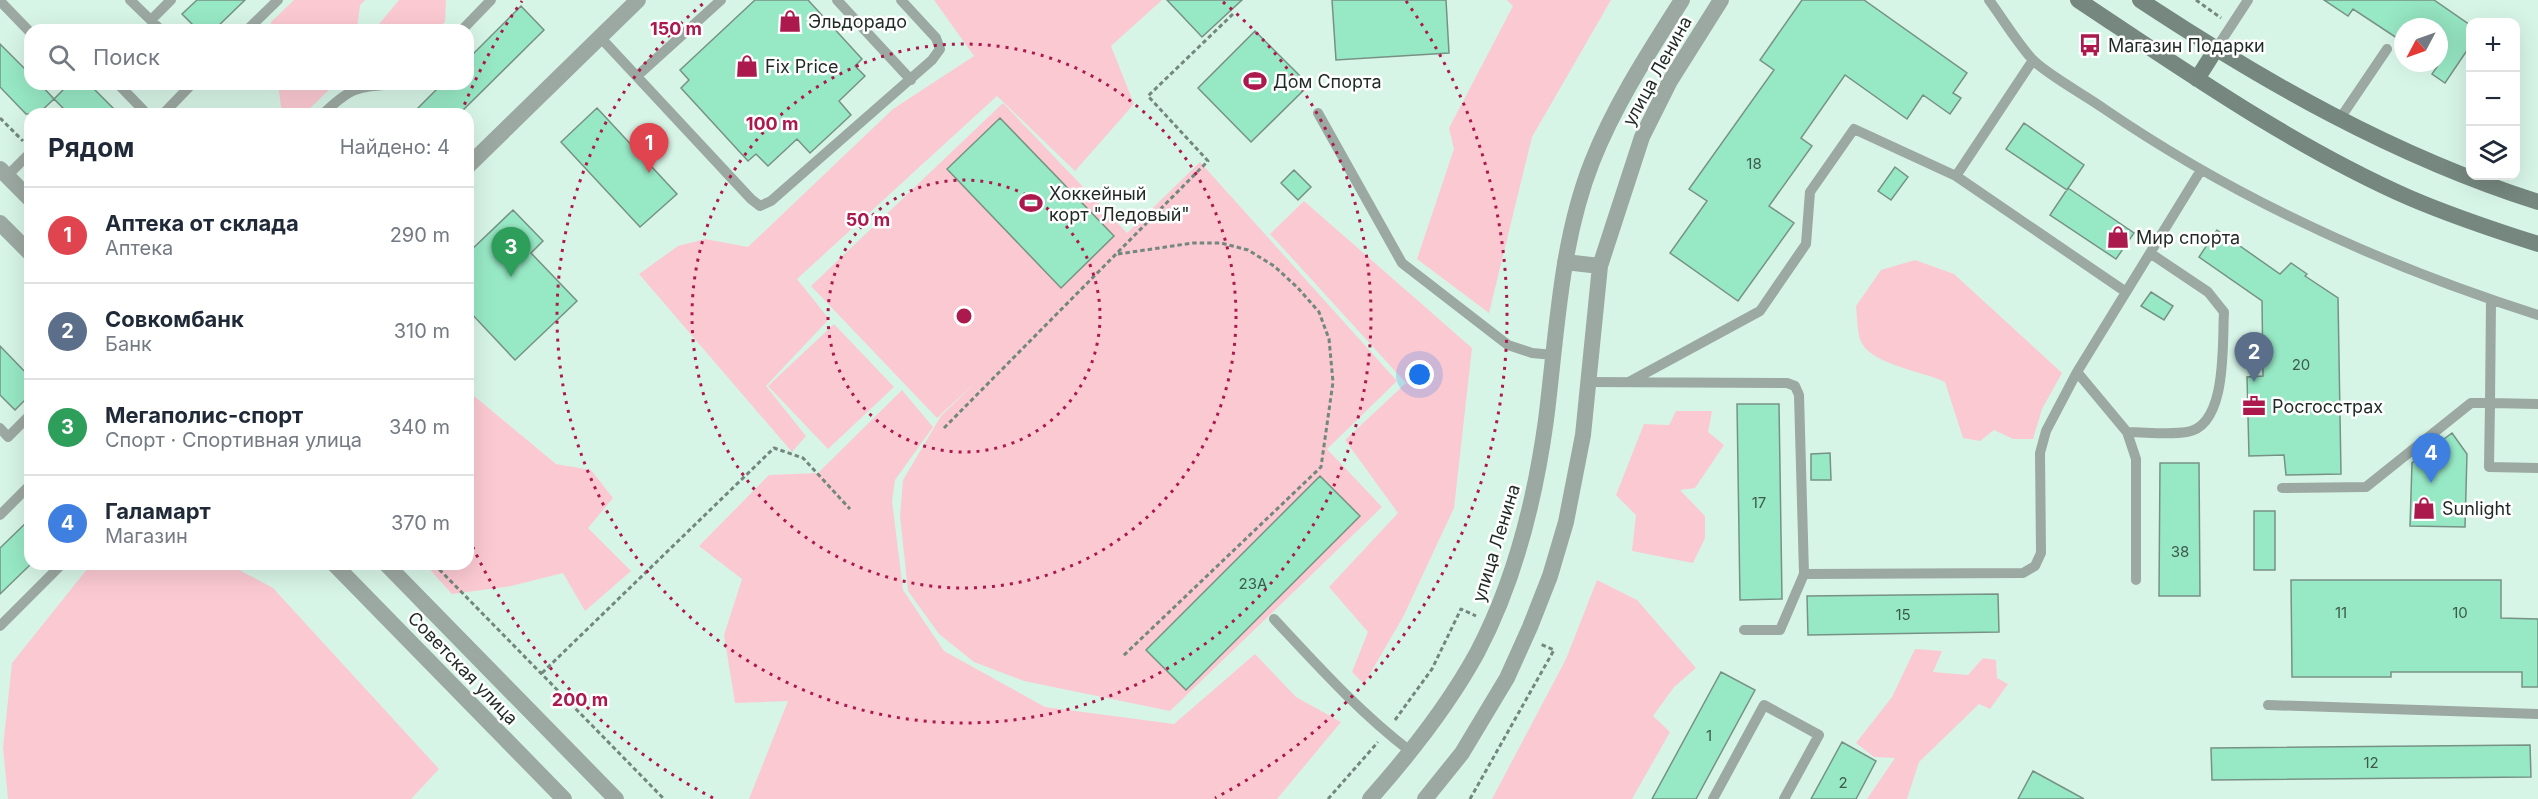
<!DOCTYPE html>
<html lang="ru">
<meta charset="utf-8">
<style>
body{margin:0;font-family:Inter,sans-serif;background:#f2f2f3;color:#1f2937}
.controls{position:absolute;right:18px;top:18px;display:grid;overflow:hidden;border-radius:12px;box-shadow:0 6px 24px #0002}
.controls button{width:54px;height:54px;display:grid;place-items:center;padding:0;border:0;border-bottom:2px solid #e0e1e3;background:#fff;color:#1f2937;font:30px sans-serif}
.compass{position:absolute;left:2394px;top:18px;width:54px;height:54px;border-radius:50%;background:#fff;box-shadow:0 6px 24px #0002;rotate:229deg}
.you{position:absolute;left:1420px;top:375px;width:21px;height:21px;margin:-15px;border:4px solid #fff;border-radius:50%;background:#1a73e8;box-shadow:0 0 0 9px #1a73e833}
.badge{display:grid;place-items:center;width:39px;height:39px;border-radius:50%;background:#b45309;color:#fff;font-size:20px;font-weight:700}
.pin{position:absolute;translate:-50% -50px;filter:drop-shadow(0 2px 3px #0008)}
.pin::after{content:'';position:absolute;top:32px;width:21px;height:18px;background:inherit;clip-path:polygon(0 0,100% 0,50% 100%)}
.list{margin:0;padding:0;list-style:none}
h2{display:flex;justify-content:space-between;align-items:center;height:78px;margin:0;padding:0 24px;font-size:26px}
h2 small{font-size:20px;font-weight:400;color:#747a83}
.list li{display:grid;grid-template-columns:39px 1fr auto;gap:18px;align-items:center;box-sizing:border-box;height:96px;padding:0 24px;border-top:2px solid #e0e1e3}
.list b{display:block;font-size:22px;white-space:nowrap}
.list p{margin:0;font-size:20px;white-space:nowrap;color:#747a83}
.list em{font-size:20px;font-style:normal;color:#747a83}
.icon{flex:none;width:33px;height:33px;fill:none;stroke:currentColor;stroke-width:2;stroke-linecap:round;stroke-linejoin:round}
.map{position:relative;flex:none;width:2538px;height:799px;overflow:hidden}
.search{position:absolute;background:#fff;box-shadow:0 6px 24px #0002;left:24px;top:24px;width:450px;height:66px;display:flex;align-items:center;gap:15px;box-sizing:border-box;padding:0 21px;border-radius:18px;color:#747a83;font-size:22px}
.panel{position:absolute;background:#fff;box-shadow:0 6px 24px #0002;left:24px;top:108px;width:450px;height:462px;border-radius:18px}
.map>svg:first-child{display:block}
.green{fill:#fbc9d2}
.building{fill:#97e8c5;stroke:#779285;stroke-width:1.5}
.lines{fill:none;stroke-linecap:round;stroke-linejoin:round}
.path{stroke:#73877e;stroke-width:3;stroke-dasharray:4.5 3;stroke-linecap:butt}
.service{stroke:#9ca8a2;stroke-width:10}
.minor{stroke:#9ca8a2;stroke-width:16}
.tertiary{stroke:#9ca8a2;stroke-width:16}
.secondary{stroke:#75877f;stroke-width:16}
.ring{fill:none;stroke:#ab194d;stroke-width:3;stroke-dasharray:3 6}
.labels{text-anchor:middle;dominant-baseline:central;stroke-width:5;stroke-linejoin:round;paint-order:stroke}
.number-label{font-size:15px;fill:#3d5a4d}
.poi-label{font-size:18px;fill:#1f2a25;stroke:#fff;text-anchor:start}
.street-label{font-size:18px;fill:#1f2a25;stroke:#fff}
.centre{fill:#ab194d;stroke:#fff;stroke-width:3}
.ring-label{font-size:18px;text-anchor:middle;font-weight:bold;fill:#ab194d;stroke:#fff;stroke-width:5;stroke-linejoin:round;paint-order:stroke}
</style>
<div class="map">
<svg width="2538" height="799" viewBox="0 0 2538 799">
<rect width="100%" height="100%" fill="#d7f5e7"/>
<path class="green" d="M294 0H365L360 5 357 30H272L271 22Z
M399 0H446L445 22 437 30H374Z
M934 0H1162L1111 46 1134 104 1075 171 997 96 797 279 829 319 766 386 806 436 792 452 639 274 678 246 705 239 748 247 893 109 974 56Z
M1507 0H1611L1532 137 1489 313 1417 259 1454 149 1449 128 1513 6Z
M278 84H335L304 114H282Z
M1003 103 1127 233 1200 162 1397 381 1327 449 1382 507 1170 711 1024 681 974 662 939 634 908 591 900 516 903 480 941 416 977 381 937 418 811 286Z
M1304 201 1472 348 1454 508 1403 617 1364 684 1352 672 1368 632 1329 587 1398 513 1345 440 1406 383 1270 234Z
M1915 260 1954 274 2062 373 2042 409 2033 439H2013L1994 430 1980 441 1963 438 1945 382C1923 371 1867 364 1860 339 1857 329 1857 316 1856 306L1881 270Z
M834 324 894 387 828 449 768 386Z
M902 390 933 427 895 480 892 501 903 590 944 651 1045 707 1174 724 1255 654 1296 697 1341 722 1277 799H749L788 701 735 703 724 635 742 579 699 546 769 475 818 473Z
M474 396 556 464 591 470 613 498 588 528 631 571 585 611 563 573 511 586 452 594 425 564H468V401Z
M1676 411H1712L1708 432 1724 445 1695 488 1680 490 1705 516V538L1693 563 1632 551 1636 515 1616 495 1644 424 1669 425Z
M100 564H228L273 588 439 769 411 799H8L3 747 12 663 88 568Z
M1597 580 1637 600 1696 668 1674 687 1653 716 1670 732 1632 799H1492L1566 659Z
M1915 649 1942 651 1933 672 1968 675 1983 658 1996 660 1997 678 2008 684 1990 709 1979 704 1919 762 1907 799H1867L1895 758 1874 757 1856 743 1892 697Z"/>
<path class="building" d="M197 0H245L214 30H198L182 14Z
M755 0H808L862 59 855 66 865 76 839 101 851 115 810 153 797 139 768 166 756 154 748 161 681 88 689 80 680 70Z
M1167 0H1242L1202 37Z
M1332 0H1446L1449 53 1336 60Z
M1802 0H1864L1967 73 1953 93 1961 98 1950 114 1923 95 1907 119 1845 75 1801 138 1812 146 1769 206 1794 223 1738 301 1670 253 1707 201 1689 189 1774 70 1760 60Z
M2324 0H2434L2470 25V46L2445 83 2432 74 2439 64V27H2403V42L2353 9 2348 16Z
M521 6 544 30 459 114H412L442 84H468V59Z
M1255 31 1309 85 1251 142 1198 88Z
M0 44 30 74V84H40L54 99 38 114H26L0 87Z
M69 84H89L119 114H69L54 99Z
M597 108 677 194 640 227 561 142Z
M1000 118 1114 236 1061 288 947 169Z
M2024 123 2084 165 2067 190 2006 149Z
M1895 167 1908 177 1891 200 1878 191Z
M1294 170 1311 187 1298 200 1281 183Z
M2068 188 2134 233 2116 259 2050 215Z
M513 210 543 241 531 253 577 301 515 360 468 310V253Z
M2217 230 2280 274 2291 263 2307 274 2305 276 2338 298 2341 474 2286 475 2284 455 2249 456 2247 377 2263 376 2262 301 2199 257Z
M2151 292 2173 306 2164 320 2141 306Z
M0 346 30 377V395L15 410 0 395Z
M1737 404H1779L1782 599 1740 600Z
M2452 433 2467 454 2465 527 2410 526 2412 463Z
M1830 453 1831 480H1811V454Z
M2160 463H2199L2200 596H2159Z
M1320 476 1360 516 1186 690 1146 650Z
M2254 511H2275V570H2254Z
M30 519V565L0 594V548Z
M2291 580H2501V618L2538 619V687H2522V672H2391V677H2292Z
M1998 594 1999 632 1808 635 1807 596Z
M1721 672 1755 690 1696 799H1652Z
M1842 742 1876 761 1856 799H1811Z
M2530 745 2531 777 2212 780 2211 748Z
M2033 771 2084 799H2018Z"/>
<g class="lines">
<path class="path" d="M2196 0 2221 18
M0 118 23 141
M1118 254 1193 243H1221L1248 250 1274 266 1297 287 1319 312 1329 339 1333 382 1321 467 1122 657
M944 428 1208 161 1148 96 1234 13
M434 564 664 799
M542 673 774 448 803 458 850 509
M1395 720 1432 669 1461 609 1476 616
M1328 799 1378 742
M1470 799 1554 650 1540 644"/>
<path class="service" d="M130 0 161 30
M837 0 911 80
M1989 0C2003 19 2016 41 2032 59 2046 74 2085 95 2103 108 2237 200 2384 266 2538 315
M0 1 30 32
M151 20 171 0
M247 30 278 0
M462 30 491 0
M600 37 751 199 760 206 771 201 932 60 940 49 936 38 901 0
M2216 49 2248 0
M637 76 721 0
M118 84 147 114
M1318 113 1402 263 1508 345 1532 353 1554 355
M163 114 192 84
M323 114C351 87 357 87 395 84
M2339 120 2387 49
M7 176 30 153
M1956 176 2126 292
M2077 372 2127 432C2146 432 2168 435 2187 432 2228 426 2222 342 2224 312L2208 292 2150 253
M1588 382 1787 383 1795 386 1799 395 1804 574 2023 573 2035 566 2041 553 2040 453 2046 431 2077 372 2201 170
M1629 382 1760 311 1806 244 1810 192 1854 129 1956 176 2033 60
M2538 404 2490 403 2489 467 2538 468
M0 428 8 437 30 415
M2127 432 2136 459V580
M2282 488 2366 487 2471 403H2490L2491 300
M0 515 30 485
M1274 619C1317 665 1360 713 1410 751
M0 626 62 564
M1744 630H1780L1804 574
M2268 705 2538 714
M1713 799 1764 705 1819 735 1784 799"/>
<path class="minor" d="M468 166 638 0"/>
<path class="tertiary" d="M0 169 30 199
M0 223 30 253
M1565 262 1600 266
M334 564 564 799
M386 564 616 799
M1370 799C1410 754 1448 706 1477 653 1515 581 1535 500 1546 420 1557 333 1560 243 1592 162 1615 104 1649 52 1682 0
M1425 799 1462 753 1507 678 1530 627 1550 576 1566 522 1583 435 1600 266 1642 137 1670 81 1721 0"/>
<path class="secondary" d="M2078 0C2185 71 2292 146 2410 198 2452 216 2494 230 2538 244
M2140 0C2266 83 2394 156 2538 202
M2197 79 2216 49"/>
</g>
<g class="ring">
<circle cx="964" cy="316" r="136"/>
<circle cx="964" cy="316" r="272"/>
<path d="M1223 2A407 407 0 1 1 705 2"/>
<path d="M713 798A543 543 0 0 1 470 541M461 113A543 543 0 0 1 522 1M1406 1A543 543 0 0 1 1215 798"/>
</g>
<defs>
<g id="shop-bare" transform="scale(1.8)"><path d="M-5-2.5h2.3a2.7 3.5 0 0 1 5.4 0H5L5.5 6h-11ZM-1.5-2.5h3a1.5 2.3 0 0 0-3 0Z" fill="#ab194d" stroke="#fff" stroke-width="2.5" paint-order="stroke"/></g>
<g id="bus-bare" transform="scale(1.8)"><path d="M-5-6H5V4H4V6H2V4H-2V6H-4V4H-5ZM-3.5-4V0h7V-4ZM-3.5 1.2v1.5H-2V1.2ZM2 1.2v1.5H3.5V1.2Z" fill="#ab194d" stroke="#fff" stroke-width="2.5" paint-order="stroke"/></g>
<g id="stadium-bare" transform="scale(1.8)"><path d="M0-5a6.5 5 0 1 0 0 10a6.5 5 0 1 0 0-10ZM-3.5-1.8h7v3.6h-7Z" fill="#ab194d" stroke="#fff" stroke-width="2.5" paint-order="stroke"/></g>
<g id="office-bare" transform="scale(1.8)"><path d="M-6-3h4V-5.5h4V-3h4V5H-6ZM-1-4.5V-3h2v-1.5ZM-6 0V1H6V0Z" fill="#ab194d" stroke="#fff" stroke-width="2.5" paint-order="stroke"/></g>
</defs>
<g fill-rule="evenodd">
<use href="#shop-bare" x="790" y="21"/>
<use href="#bus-bare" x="2090" y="45"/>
<use href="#shop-bare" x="747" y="66"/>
<use href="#stadium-bare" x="1255" y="81"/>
<use href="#stadium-bare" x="1031" y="203"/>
<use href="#shop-bare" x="2118" y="237"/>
<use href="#office-bare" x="2254" y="406"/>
<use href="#shop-bare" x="2424" y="508"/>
</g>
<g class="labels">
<g class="number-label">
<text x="1754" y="163">18</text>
<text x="2301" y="364">20</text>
<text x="1759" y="502">17</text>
<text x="2180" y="551">38</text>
<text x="1253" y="583">23А</text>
<text x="2341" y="612">11</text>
<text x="2460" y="612">10</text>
<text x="1903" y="614">15</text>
<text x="1709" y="735">1</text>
<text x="2371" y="762">12</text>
<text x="1843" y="782">2</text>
</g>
<g class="poi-label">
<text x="808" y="21">Эльдорадо</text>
<text x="2108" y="45">Магазин Подарки</text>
<text x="765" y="66">Fix Price</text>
<text x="1273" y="81">Дом Спорта</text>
<text x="1049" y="193">Хоккейный<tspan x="1049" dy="21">корт "Ледовый"</tspan></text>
<text x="2136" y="237">Мир спорта</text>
<text x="2272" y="406">Росгосстрах</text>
<text x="2442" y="508">Sunlight</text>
</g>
<g class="street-label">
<text transform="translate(1657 71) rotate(-61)">улица Ленина</text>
<text transform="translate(1496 543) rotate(-73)">улица Ленина</text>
<text transform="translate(463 668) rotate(46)">Советская улица</text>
</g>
</g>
<circle cx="964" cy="316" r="9" class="centre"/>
<g class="ring-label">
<text x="676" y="35">150 m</text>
<text x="772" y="130">100 m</text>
<text x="868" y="226">50 m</text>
<text x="580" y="706">200 m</text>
</g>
</svg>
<div class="controls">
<button>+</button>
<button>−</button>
<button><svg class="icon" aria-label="layers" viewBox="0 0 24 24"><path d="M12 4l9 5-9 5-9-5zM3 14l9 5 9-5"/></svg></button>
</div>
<svg class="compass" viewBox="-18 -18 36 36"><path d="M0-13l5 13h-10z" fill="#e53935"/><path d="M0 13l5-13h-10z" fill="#747a83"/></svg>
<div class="you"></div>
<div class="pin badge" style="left:649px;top:173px;background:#e0444e">1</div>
<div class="pin badge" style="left:2254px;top:382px;background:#5c6f8a">2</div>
<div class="pin badge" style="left:511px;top:277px;background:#2e9e5b">3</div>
<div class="pin badge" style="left:2431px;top:483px;background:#3f7fe0">4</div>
<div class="search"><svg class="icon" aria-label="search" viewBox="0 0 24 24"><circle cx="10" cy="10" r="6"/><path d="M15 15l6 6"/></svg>Поиск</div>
<section class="panel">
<h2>Рядом<small>Найдено: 4</small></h2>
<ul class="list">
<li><span class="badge" style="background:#e0444e">1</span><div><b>Аптека от склада</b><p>Аптека</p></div><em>290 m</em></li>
<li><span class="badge" style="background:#5c6f8a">2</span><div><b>Совкомбанк</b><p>Банк</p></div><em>310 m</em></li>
<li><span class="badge" style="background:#2e9e5b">3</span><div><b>Мегаполис-спорт</b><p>Спорт · Спортивная улица</p></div><em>340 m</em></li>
<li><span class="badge" style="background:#3f7fe0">4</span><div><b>Галамарт</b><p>Магазин</p></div><em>370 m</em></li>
</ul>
</section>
</div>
